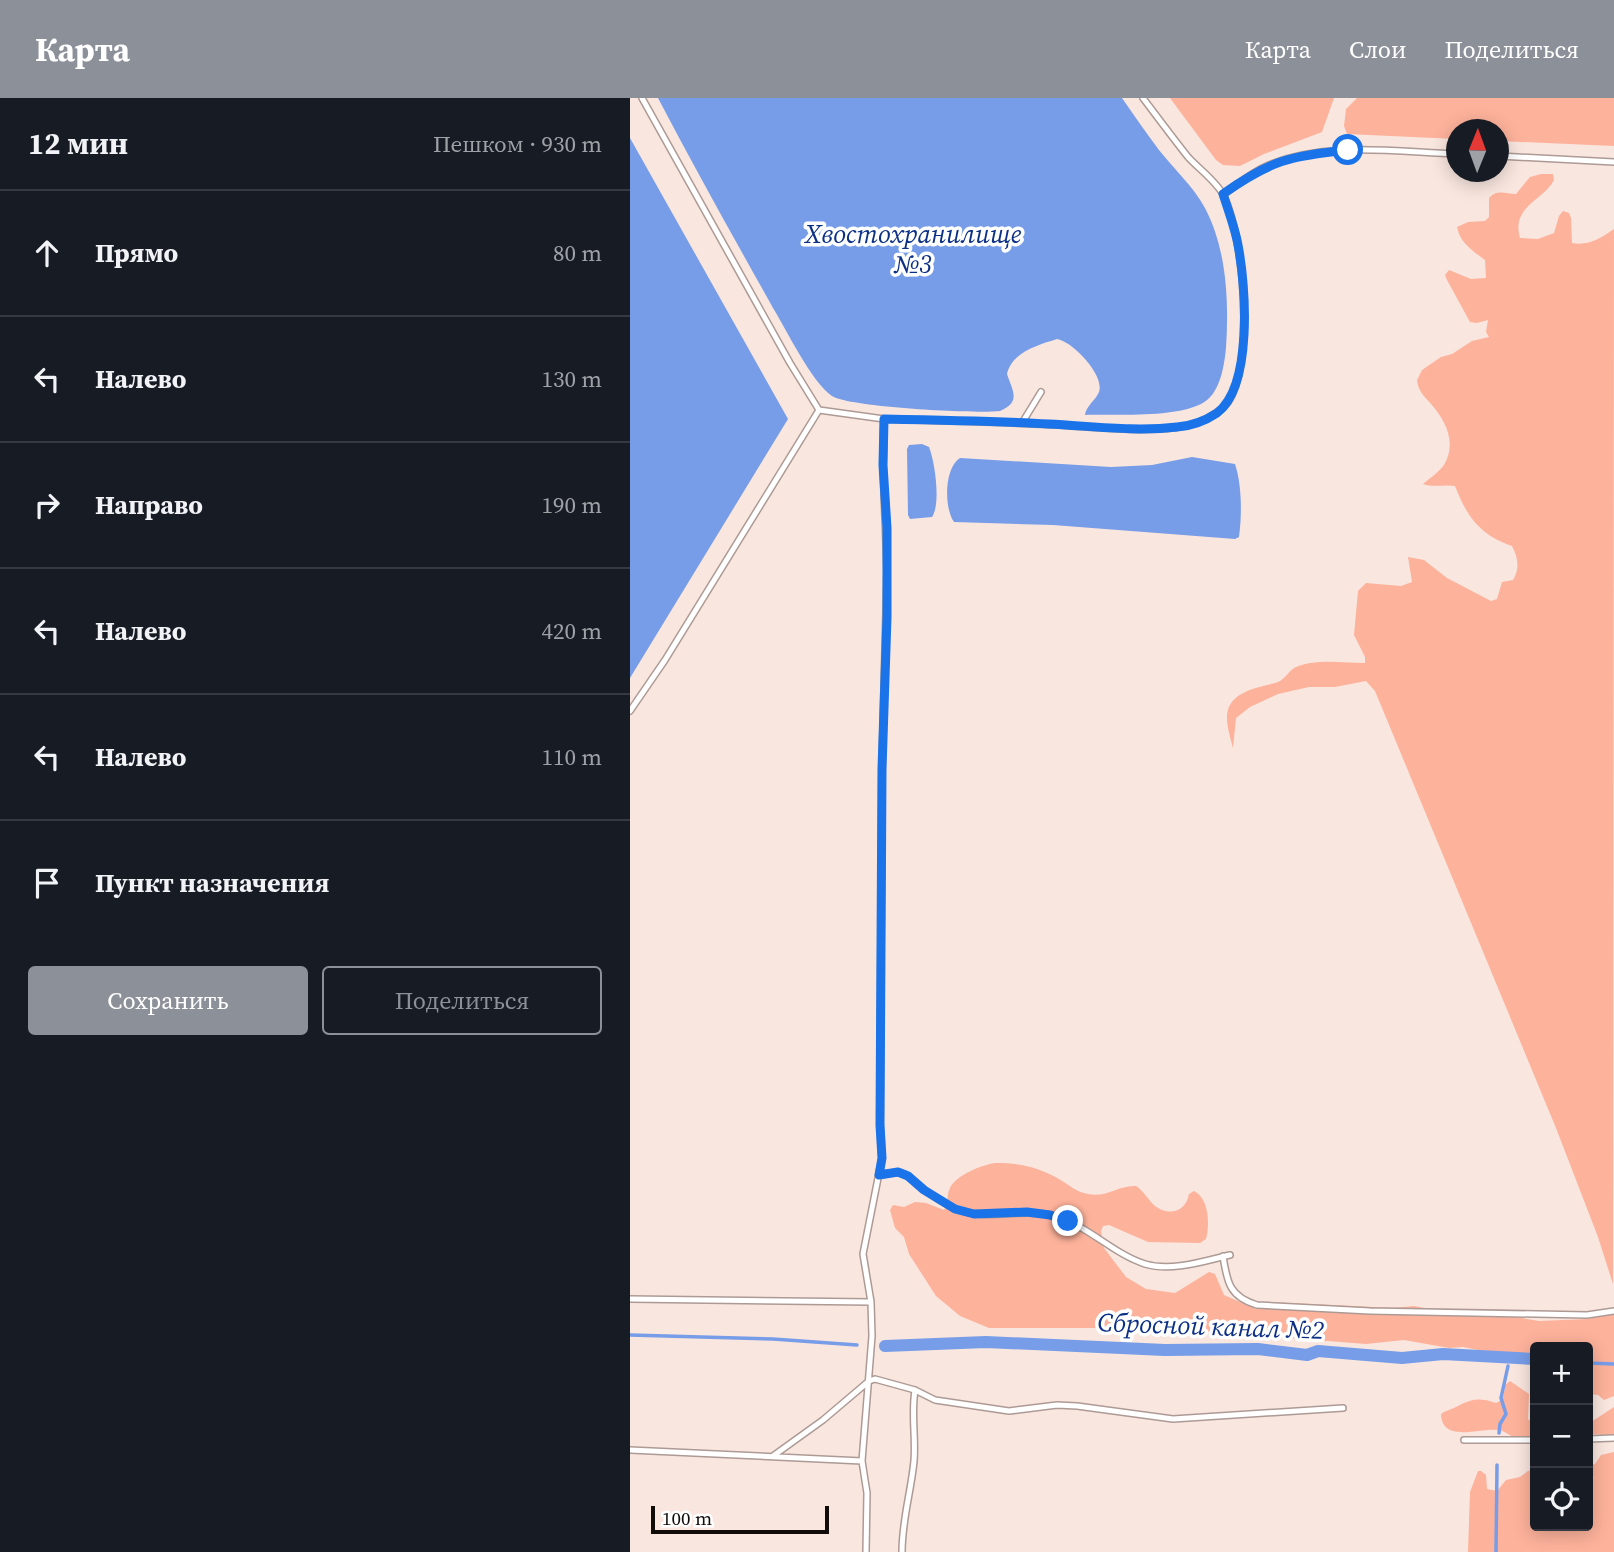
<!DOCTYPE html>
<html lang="ru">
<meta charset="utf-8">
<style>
body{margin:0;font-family:"Source Serif 4",serif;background:#242831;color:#f1f3f6}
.controls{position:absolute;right:21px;bottom:21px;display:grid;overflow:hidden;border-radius:7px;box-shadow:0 4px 18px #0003}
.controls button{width:63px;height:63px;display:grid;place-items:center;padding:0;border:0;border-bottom:2px solid #363941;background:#171b24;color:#f1f3f6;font:35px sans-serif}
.compass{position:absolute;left:816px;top:21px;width:63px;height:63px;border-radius:50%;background:#171b24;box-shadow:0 4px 18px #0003;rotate:1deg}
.scale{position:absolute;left:21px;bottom:18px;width:178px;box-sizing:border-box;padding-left:7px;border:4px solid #110b09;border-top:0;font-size:19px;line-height:24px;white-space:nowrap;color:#110b09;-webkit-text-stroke:5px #fff;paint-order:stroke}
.stop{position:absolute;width:21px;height:21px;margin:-16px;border:5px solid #1a73e8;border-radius:50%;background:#fff}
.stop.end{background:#1a73e8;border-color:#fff;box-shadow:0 2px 7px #0008}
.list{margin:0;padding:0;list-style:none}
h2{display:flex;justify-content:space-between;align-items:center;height:91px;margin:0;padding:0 28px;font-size:30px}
h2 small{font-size:23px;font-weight:400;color:#9ea1a6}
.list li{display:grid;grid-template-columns:46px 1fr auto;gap:21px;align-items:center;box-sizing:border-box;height:126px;padding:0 28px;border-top:2px solid #363941}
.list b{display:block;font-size:26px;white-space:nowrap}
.list em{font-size:23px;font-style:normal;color:#9ea1a6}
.actions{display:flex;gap:14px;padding:21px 28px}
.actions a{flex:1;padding:16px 0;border:2px solid #8c9099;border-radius:7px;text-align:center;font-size:24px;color:#8c9099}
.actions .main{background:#8c9099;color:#fff}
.icon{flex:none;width:38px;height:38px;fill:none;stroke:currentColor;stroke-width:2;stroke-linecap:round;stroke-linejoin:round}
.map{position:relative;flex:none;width:984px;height:1454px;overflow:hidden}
header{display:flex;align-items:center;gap:42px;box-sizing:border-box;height:98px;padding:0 35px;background:#8c9099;color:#fff}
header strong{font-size:33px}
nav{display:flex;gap:38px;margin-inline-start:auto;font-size:24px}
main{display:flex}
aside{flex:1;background:#171b24}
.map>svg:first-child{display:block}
.green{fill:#fdb29b}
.water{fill:#779de8}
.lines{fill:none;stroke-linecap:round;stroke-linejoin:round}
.stream{stroke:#779de8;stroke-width:3.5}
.canal{stroke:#779de8;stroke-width:12}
.lane-casing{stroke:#ad9a95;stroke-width:8}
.lane{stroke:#fff;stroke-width:5}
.route{stroke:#1a73e8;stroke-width:9}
.labels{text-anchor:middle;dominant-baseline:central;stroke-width:7;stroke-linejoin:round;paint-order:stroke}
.water-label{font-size:26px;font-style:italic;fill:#0c3086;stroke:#fff}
</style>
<header>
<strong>Карта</strong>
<nav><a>Карта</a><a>Слои</a><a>Поделиться</a></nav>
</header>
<main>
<aside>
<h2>12 мин<small>Пешком · 930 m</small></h2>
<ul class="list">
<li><svg class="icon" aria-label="ahead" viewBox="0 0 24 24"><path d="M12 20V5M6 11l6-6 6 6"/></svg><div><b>Прямо</b></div><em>80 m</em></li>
<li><svg class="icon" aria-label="left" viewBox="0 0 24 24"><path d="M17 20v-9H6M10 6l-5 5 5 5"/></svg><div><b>Налево</b></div><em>130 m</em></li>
<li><svg class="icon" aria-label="right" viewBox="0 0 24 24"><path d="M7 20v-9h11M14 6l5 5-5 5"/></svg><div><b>Направо</b></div><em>190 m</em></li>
<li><svg class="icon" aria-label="left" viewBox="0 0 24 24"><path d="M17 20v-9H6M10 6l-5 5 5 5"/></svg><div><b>Налево</b></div><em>420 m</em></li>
<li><svg class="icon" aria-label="left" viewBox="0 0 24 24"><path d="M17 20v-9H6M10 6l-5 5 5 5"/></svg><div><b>Налево</b></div><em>110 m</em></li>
<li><svg class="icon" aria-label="arrive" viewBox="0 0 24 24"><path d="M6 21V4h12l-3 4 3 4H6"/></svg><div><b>Пункт назначения</b></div></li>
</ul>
<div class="actions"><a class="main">Сохранить</a><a>Поделиться</a></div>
</aside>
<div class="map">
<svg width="984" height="1454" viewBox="0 0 984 1454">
<rect width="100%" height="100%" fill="#f9e6df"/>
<path class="green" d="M540 0H704L692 34 634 56 610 68 593 67 586 62Z
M727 0H984V48L869 43V32H827L826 41 717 36 714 28 716 11Z
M911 76H923L924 82C913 103 881 108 890 140L908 141 924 135 929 118 933 113 939 115 941 120 942 145C959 148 971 140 984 131L983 1186 968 1139 926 1030 745 593 736 583 705 589H679L648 596 620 609 606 620 603 650C600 638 593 618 600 607 609 591 633 589 648 584 655 581 658 574 664 570 684 560 713 565 735 565V559L724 537 728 493 736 485 771 488 782 484 778 459 794 462 817 480 861 503 867 501 872 484 883 482C890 471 888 459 882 448 850 437 837 419 825 388 814 386 805 390 793 386 800 380 809 374 814 367 827 345 816 323 801 306 794 298 788 293 787 282L792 272 811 259 822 256 842 243 859 239 856 234 858 222 847 225 840 224 817 182 815 177 819 172 841 181 856 180 855 162C843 153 830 145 827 129L838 124 855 123 859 119V100C868 91 875 96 886 96L900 79Z
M365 1065C389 1065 408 1069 429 1081 439 1087 446 1094 458 1096 477 1100 488 1087 506 1088 514 1093 518 1102 525 1108 540 1119 556 1113 559 1096L564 1093C579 1100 580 1127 576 1141L570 1145 518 1144 479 1127 473 1128 471 1133 474 1150 496 1179 516 1191 545 1195 579 1174 585 1176 594 1197 626 1211 639 1204 764 1210 784 1208 809 1213 845 1212 909 1223 957 1221 984 1215V1298L974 1302 968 1297 958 1296V1249H905V1258L858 1254 833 1249 819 1250 774 1242 736 1246 530 1230H359L330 1218 306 1198 279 1156 274 1139 265 1130 260 1112 263 1107 274 1109 285 1104 296 1105 314 1112C319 1105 316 1098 320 1090 326 1077 352 1067 365 1065Z
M880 1283 899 1296 898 1321 905 1327V1341C900 1341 893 1342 888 1341 881 1339 876 1333 868 1332 851 1329 812 1346 811 1316L814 1314C836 1306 841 1296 866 1305 875 1301 874 1295 875 1287Z
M984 1309V1337L958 1336V1326Z
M984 1354V1454H838L840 1394 848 1373H851L856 1377 857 1391 867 1393 876 1382 890 1379 898 1373 905 1372V1428H958V1384L964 1379 958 1377V1368L965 1366 971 1357Z"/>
<path class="water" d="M28 0H492C504 17 516 35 529 52 544 71 563 88 575 110 597 152 599 204 596 250 594 269 590 297 571 306 543 320 487 316 455 317 456 308 465 303 469 294 475 277 442 243 427 241 408 247 382 254 377 276 382 292 392 304 370 313 346 316 218 309 202 298 182 285 156 231 143 210 104 140 65 71 28 0Z
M0 40 158 321 0 580Z
M292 346 299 349C305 364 311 406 302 419L280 421 278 417 277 351 279 347Z
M562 359 605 366C612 387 612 417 609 439L605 441 423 427 324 424C314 410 314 370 330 360L481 369 522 367Z"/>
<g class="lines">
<path class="stream" d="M0 1237 143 1241 227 1247
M958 1265 984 1266
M869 1335 870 1326 876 1316 871 1300 878 1268
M866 1454 867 1367"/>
<path class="canal" d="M255 1248 356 1244 535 1252 628 1251 677 1257 688 1253 772 1260 813 1256 905 1261"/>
<g class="lane-casing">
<path id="lane" d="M12 0 160 265 189 312
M869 58 984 64
M593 96C608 86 622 74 639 67 696 43 766 54 827 56
M392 325 411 294
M0 613 35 562 189 312 254 321
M249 1077C256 1076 264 1074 271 1075 280 1077 285 1085 292 1090 302 1098 314 1105 324 1110 354 1124 389 1110 420 1117 456 1125 481 1155 515 1166 542 1174 574 1163 600 1157
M593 1158C597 1185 600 1199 627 1207L740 1213 957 1217 984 1213
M0 1201 241 1204
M958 1341 984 1340
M834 1342H905
M0 1352 232 1363
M143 1358 193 1322 239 1283 245 1281 285 1292 305 1302 379 1313 427 1307 447 1308 543 1321 713 1310
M236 1454 237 1395 232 1363 242 1238 241 1204 233 1156 252 1060 250 1027 252 671 257 472 253 367 254 321C312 323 371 324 429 327 465 329 534 337 566 325 578 321 594 312 600 301 624 258 614 142 594 98 587 84 569 71 558 59 543 40 528 20 513 0
M272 1454C272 1422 281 1394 284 1363 286 1339 281 1316 285 1292"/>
</g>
<use href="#lane" class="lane"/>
</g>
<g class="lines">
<path class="route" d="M438 1123 420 1117 397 1114 344 1116 325 1111 294 1092 278 1078 268 1074 249 1077 252 1060 250 1027 252 671 257 519V430L253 367 254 321C309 322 364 323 419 326 461 328 505 334 547 329 561 328 575 323 587 315 623 288 616 188 608 147 605 130 598 112 593 96 641 62 660 58 718 52"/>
</g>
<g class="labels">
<g class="water-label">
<text x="283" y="136">Хвостохранилище<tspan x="283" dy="30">№3</tspan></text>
<text transform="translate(581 1228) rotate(2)">Сбросной канал №2</text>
</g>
</g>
</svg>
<div class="controls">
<button>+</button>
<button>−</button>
<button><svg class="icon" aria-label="locate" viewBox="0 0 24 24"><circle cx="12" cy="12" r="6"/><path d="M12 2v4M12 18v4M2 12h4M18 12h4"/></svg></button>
</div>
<svg class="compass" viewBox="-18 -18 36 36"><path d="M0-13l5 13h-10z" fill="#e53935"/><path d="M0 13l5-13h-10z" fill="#9ea1a6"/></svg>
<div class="scale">100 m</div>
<div class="stop" style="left:718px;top:52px"></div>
<div class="stop end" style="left:438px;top:1123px"></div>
</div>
</main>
